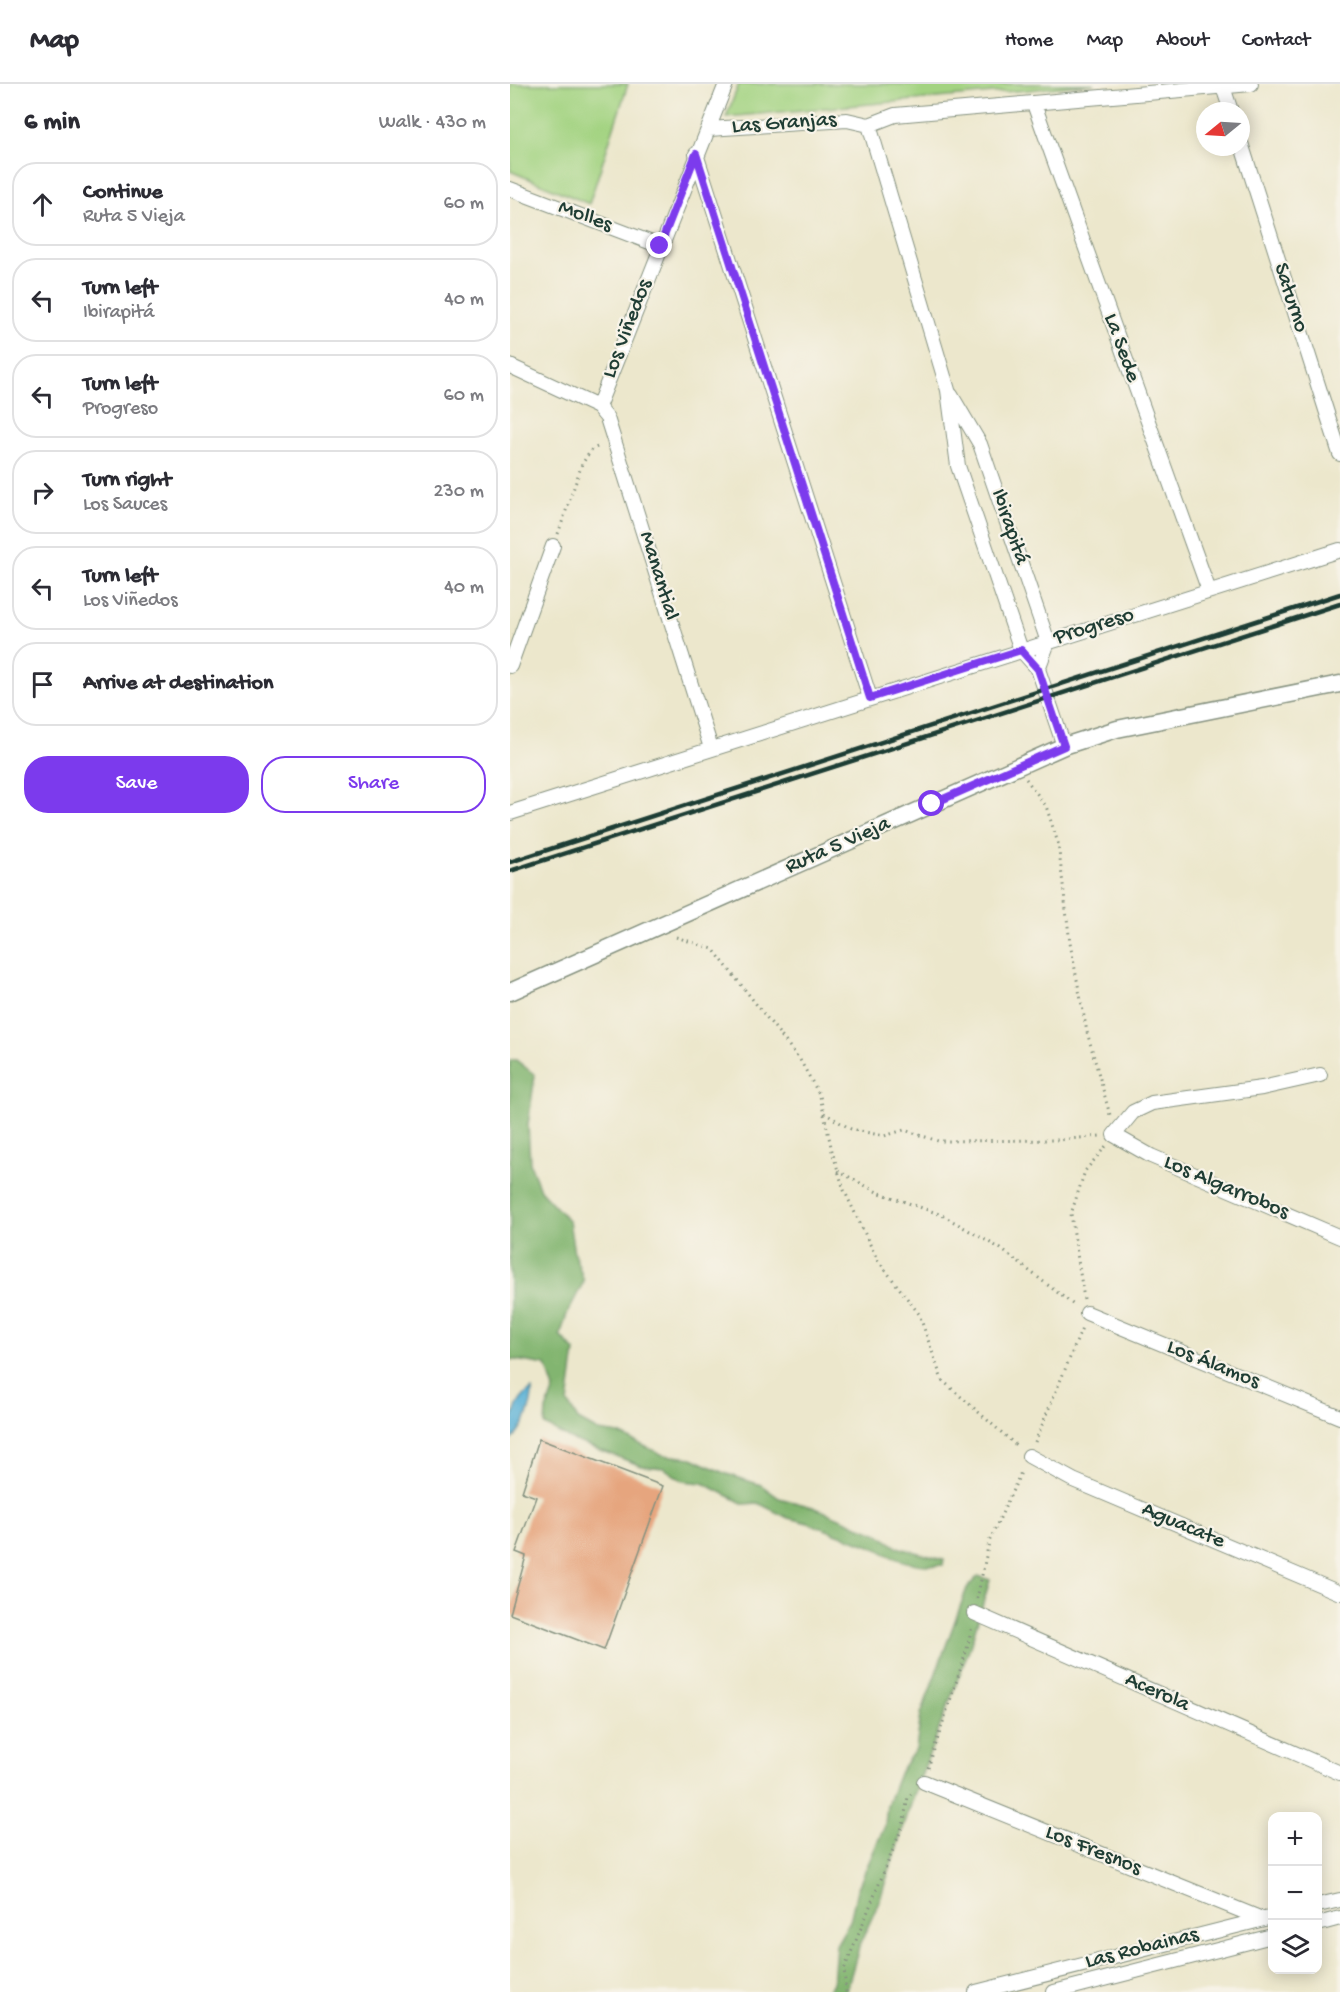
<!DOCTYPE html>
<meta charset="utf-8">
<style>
body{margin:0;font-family:"Gochi Hand",sans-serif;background:#f7f7f7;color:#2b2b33}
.controls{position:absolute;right:18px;bottom:18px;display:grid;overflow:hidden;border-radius:12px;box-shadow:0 3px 15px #0003}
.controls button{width:54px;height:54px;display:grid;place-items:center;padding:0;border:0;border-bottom:2px solid #e1e1e2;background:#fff;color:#2b2b33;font:30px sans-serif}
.compass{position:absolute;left:686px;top:18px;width:54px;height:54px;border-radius:50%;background:#fff;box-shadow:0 3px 15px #0003;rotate:252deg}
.stop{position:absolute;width:18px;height:18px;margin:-14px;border:4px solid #7c3aed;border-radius:50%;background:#fff}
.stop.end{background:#7c3aed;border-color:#fff;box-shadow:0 2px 6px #0008}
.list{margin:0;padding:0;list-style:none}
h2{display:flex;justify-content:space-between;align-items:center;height:78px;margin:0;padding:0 24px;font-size:26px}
h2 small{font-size:20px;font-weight:400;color:#7c7c81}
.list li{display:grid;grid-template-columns:39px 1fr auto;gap:18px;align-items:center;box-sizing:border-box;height:84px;margin:0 12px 12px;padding:0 12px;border:2px solid #e1e1e2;border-radius:24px}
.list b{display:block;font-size:22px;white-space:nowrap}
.list p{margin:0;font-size:20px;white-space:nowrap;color:#7c7c81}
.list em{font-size:20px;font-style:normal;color:#7c7c81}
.actions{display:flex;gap:12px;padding:18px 24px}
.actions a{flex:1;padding:14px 0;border:2px solid #7c3aed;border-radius:24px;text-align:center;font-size:21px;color:#7c3aed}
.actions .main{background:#7c3aed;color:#fff}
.icon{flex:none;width:33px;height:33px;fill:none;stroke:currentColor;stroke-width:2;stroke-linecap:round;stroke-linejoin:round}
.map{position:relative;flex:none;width:830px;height:1908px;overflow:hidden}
header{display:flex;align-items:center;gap:36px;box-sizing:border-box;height:84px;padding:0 30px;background:#fff;border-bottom:2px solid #e1e1e2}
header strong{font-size:28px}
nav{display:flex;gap:33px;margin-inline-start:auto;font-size:21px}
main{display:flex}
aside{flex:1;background:#fff}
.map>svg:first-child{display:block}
.green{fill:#a3d381;stroke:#61885a;stroke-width:1.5}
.forest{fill:#82b56f;stroke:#507952;stroke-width:1.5}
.water{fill:#5ab1d6;stroke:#3c7785;stroke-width:1.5}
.building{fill:#e6a57e}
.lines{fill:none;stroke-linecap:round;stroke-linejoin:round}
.minor-casing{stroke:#869280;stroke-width:16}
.tertiary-casing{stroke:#869280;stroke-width:19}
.path{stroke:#869280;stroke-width:3;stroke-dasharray:1.5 4.5;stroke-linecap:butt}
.minor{stroke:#fff;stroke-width:14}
.tertiary{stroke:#fff;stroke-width:16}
.rail{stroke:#1f3d34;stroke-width:4.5}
.route{stroke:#7c3aed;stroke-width:8}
.labels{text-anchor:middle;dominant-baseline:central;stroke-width:4.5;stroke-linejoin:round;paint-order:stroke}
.street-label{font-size:22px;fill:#1f3d34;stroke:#f7f3e8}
</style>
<header>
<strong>Map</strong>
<nav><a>Home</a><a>Map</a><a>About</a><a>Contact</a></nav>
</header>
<main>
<aside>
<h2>6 min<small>Walk · 430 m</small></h2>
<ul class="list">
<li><svg class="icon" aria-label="ahead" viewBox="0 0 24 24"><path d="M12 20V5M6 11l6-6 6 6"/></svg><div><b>Continue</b><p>Ruta 5 Vieja</p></div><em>60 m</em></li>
<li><svg class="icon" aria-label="left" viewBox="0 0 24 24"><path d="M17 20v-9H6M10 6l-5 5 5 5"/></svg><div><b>Turn left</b><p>Ibirapitá</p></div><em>40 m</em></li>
<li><svg class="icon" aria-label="left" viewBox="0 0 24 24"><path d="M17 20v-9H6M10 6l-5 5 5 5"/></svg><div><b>Turn left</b><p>Progreso</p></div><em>60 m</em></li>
<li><svg class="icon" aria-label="right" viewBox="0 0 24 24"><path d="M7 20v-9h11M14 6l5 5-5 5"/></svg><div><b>Turn right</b><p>Los Sauces</p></div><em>230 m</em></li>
<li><svg class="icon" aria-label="left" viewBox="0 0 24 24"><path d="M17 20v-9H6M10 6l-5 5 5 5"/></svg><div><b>Turn left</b><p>Los Viñedos</p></div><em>40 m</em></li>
<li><svg class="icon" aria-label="arrive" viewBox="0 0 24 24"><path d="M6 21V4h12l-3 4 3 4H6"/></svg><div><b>Arrive at destination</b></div></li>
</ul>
<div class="actions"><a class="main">Save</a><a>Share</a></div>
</aside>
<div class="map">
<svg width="830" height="1908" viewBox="0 0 830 1908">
<rect width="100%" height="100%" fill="#f7f3e8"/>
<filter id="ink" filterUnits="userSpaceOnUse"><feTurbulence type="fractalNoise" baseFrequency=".0167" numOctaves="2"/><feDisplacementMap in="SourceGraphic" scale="12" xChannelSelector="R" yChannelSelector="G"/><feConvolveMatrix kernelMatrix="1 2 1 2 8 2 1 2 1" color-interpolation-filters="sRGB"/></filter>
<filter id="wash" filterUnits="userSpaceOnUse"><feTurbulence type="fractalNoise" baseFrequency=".008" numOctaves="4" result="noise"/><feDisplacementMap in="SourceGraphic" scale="24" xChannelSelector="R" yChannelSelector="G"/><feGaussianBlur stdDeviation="1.35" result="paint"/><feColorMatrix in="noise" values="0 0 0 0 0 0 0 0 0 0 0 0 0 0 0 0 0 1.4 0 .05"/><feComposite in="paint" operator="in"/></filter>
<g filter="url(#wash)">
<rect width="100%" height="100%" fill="#ece7cc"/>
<path class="green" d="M0 0H118L79 120 0 87Z
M229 0H584L216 33Z"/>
<path class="forest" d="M0 976H6L25 991 18 1041 20 1079 30 1106 59 1137 64 1169 74 1197 57 1230 50 1252 65 1267 58 1319 68 1336 88 1347 109 1350 153 1371 182 1374 214 1389 251 1401 269 1414 303 1423 368 1450 387 1463 434 1476 433 1481C411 1483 386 1478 368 1465L298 1439 278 1434 248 1419 234 1420 193 1399 173 1397 154 1384 132 1382 60 1355 35 1341 36 1326 44 1305 36 1281 0 1275Z
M468 1492 480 1496 460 1563 404 1711 369 1818 350 1860 336 1908H317L323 1899 326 1861 340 1837 347 1806 375 1741 377 1721 390 1687 406 1665 411 1630 457 1504Z"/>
<path class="water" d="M22 1305C23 1321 13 1347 0 1358 0 1337 4 1317 22 1305Z"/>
<g id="blocks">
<path class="building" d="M29 1355 153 1402 94 1566 0 1530 16 1472 6 1468 26 1413 12 1408Z"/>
</g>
</g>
<g filter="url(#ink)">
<use href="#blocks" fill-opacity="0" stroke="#869280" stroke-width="1.5"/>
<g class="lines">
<g class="minor-casing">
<path id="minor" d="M713 3 721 27
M524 20 699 507
M359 41 438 306 448 382 511 566 528 585 554 662
M199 45 337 36 359 41 385 31 741 0
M731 59 830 370
M186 70 360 614
M0 105 150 162
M0 282 88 323 97 334 201 664
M441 311 470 360 538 558 528 585
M88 323 216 0
M0 582 43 462
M0 729 830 466
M810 991 752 1004 642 1019 623 1028 604 1051 641 1072 830 1153
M577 1229 830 1333
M519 1372 563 1396 830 1509
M464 1529 830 1689
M414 1698 752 1835
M808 1821 830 1816
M808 1840 830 1834
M466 1908 762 1833
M544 1908 762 1852"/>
</g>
<g class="tertiary-casing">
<path id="tertiary" d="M0 908 554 662 607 645 830 600"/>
</g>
<path class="path" d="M48 450 72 380 82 365 90 362
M516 695 536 722 548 759 560 859 577 948 600 1031
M166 853 203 865 290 976 310 1012 322 1067 334 1106 367 1175 409 1230 432 1296 508 1363
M314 1029 341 1045 374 1052 394 1046 428 1057 549 1056 590 1052
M328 1087 367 1108 432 1131 491 1165 565 1222
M574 1215 561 1130 575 1087 596 1062
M525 1358 573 1242
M467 1515 479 1458 512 1386
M418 1684 457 1565 462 1542
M336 1908 334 1886 393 1741 398 1713 404 1707"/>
<use href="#minor" class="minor"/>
<use href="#tertiary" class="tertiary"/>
<path class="rail" d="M0 778 830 510
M0 787 830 520"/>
</g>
</g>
<g class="lines" filter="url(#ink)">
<path class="route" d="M150 162 186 70 360 614 511 566 528 585 554 662 422 720"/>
</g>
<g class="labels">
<g class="street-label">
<text transform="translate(274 40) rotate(-4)">Las Granjas</text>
<text transform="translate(75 133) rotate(21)">Molles</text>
<text transform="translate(780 214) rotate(72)">Saturno</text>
<text transform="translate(118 245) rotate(-69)">Los Viñedos</text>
<text transform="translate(611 264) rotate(70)">La Sede</text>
<text transform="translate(499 443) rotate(71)">Ibirapitá</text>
<text transform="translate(148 492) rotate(73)">Manantial</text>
<text transform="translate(584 543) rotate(-17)">Progreso</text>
<text transform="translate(328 762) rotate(-24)">Ruta 5 Vieja</text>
<text transform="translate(716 1104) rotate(23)">Los Algarrobos</text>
<text transform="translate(703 1281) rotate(22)">Los Álamos</text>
<text transform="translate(673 1442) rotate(23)">Aguacate</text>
<text transform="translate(647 1609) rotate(24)">Acerola</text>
<text transform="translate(583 1767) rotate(22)">Los Fresnos</text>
<text transform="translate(632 1865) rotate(-14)">Las Robainas</text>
</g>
</g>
</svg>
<div class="controls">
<button>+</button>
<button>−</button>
<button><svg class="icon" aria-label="layers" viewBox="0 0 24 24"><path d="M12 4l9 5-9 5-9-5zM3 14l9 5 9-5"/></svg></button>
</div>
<svg class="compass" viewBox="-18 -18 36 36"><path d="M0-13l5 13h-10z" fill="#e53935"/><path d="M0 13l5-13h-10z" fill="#7c7c81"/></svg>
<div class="stop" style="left:422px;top:720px"></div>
<div class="stop end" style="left:150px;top:162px"></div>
</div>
</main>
